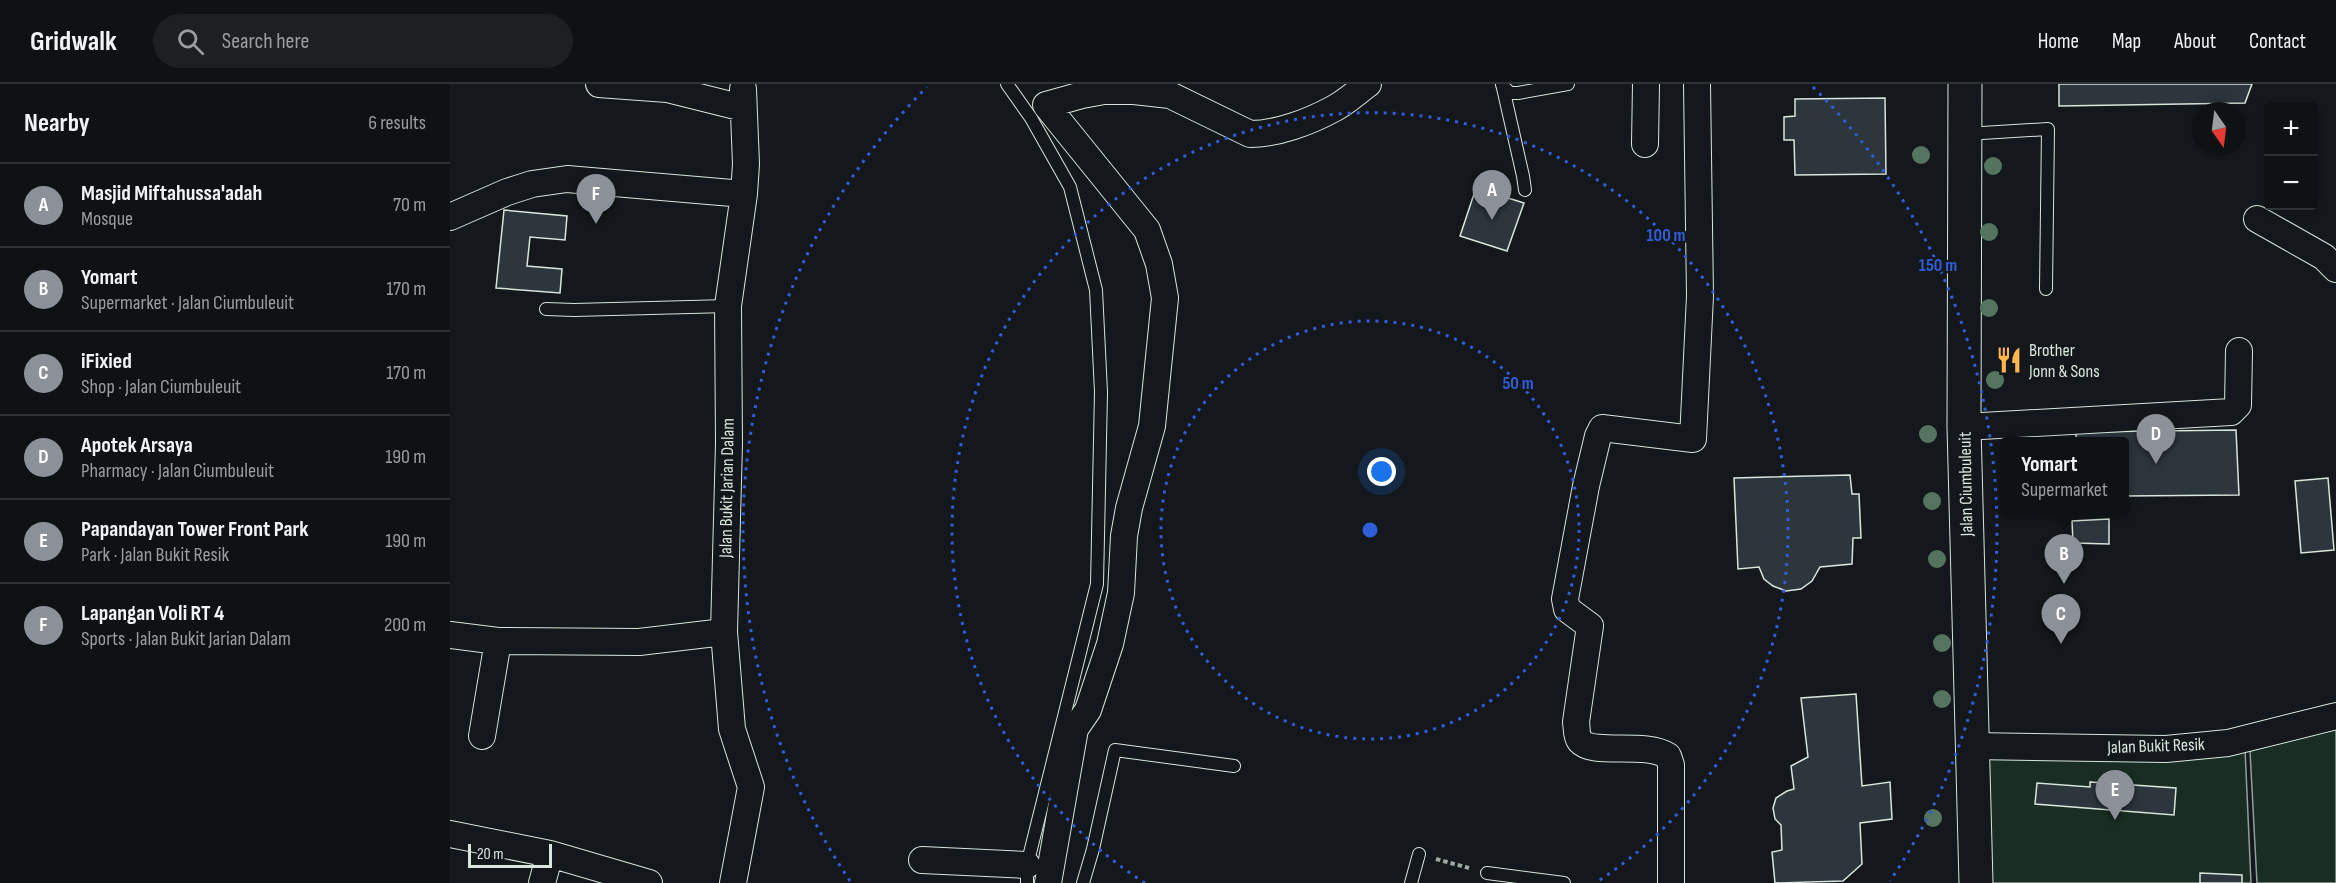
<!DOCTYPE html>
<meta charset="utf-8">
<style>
body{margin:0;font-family:"Sofia Sans Condensed",sans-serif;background:#1d2022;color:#f1f3f6}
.controls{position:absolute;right:18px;top:18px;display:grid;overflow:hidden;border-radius:6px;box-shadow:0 3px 9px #0003}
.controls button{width:54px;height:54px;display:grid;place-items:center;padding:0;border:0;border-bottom:2px solid #2f3234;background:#0f1215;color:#f1f3f6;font:30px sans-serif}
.compass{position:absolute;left:1742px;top:18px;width:54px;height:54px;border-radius:50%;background:#0f1215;box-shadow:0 3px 9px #0003;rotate:166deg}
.scale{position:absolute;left:18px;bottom:15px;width:84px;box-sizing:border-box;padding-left:6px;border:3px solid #d8e6dc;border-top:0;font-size:16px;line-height:21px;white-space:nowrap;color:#d8e6dc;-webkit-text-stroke:4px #14181c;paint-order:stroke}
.you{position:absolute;left:932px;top:388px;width:21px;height:21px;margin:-15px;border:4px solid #fff;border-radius:50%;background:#1a73e8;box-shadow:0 0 0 9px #1a73e833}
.badge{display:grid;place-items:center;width:39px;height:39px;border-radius:50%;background:#8c9099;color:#fff;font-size:20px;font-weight:700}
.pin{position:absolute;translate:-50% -50px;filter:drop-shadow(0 2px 3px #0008)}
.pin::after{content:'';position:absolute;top:32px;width:21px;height:18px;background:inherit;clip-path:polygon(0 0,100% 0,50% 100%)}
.popup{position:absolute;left:1550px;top:353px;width:129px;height:78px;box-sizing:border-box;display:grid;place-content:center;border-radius:6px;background:#0f1215;filter:drop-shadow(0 2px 4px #0005);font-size:20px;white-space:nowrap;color:#9b9ea0}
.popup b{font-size:22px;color:#f1f3f6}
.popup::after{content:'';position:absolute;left:50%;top:100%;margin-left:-12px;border:12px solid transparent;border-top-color:#0f1215}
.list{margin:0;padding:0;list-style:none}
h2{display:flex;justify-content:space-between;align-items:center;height:78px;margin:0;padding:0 24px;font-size:26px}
h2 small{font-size:20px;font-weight:400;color:#9b9ea0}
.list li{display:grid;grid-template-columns:39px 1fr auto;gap:18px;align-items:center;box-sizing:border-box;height:84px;padding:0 24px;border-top:2px solid #2f3234}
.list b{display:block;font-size:22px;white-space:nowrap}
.list p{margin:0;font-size:20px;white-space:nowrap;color:#9b9ea0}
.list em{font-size:20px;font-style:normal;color:#9b9ea0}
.icon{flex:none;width:33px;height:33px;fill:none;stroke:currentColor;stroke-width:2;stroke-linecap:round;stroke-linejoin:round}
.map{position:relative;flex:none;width:1886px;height:799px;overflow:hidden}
header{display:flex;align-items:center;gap:36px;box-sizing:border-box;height:84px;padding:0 30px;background:#0f1215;border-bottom:2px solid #2f3234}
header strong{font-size:28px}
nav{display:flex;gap:33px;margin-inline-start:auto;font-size:21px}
.search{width:420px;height:54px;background:#1d2022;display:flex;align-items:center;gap:15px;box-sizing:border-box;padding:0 21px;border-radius:33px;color:#9b9ea0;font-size:22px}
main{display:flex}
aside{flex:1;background:#0f1215}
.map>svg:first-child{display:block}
.green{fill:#1a2d24;stroke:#939e99;stroke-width:1.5}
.building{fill:#2c363c;stroke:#d8e6dc;stroke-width:1.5}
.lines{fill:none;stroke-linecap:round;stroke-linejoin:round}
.service-casing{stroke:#d8e6dc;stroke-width:14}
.minor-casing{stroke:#d8e6dc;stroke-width:28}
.secondary-casing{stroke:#d8e6dc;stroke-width:35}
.path{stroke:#9da8a2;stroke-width:4;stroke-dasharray:4.5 3;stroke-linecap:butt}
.service{stroke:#14181c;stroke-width:12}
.minor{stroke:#14181c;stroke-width:26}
.secondary{stroke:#14181c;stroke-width:33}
.tree{fill:#55745f}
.ring{fill:none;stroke:#305dd8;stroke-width:3;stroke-dasharray:3 6}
.labels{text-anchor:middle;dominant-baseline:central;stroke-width:4.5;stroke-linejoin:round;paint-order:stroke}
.poi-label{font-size:18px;fill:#d8e6dc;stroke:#14181c;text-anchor:start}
.street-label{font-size:18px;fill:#d8e6dc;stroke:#14181c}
.centre{fill:#305dd8;stroke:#14181c;stroke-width:3}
.ring-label{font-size:18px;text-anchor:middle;font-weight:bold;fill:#305dd8;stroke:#14181c;stroke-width:4.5;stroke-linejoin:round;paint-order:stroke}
</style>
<header>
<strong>Gridwalk</strong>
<div class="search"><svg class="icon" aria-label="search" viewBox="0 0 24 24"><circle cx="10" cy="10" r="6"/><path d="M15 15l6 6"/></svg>Search here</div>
<nav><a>Home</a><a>Map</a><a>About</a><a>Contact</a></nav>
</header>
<main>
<aside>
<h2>Nearby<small>6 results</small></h2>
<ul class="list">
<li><span class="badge">A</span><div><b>Masjid Miftahussa'adah</b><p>Mosque</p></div><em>70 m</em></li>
<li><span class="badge">B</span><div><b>Yomart</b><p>Supermarket · Jalan Ciumbuleuit</p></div><em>170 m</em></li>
<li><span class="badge">C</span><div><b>iFixied</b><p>Shop · Jalan Ciumbuleuit</p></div><em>170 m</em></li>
<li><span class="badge">D</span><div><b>Apotek Arsaya</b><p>Pharmacy · Jalan Ciumbuleuit</p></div><em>190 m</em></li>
<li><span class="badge">E</span><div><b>Papandayan Tower Front Park</b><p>Park · Jalan Bukit Resik</p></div><em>190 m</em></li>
<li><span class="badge">F</span><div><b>Lapangan Voli RT 4</b><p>Sports · Jalan Bukit Jarian Dalam</p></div><em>200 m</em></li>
</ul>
</aside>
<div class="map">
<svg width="1886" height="799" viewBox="0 0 1886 799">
<rect width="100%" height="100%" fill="#14181c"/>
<path class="green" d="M1886 638V799H1807L1800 667Z
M1795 664 1801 799H1536L1530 673Z"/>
<path class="building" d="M1609 0H1802L1795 19 1609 22Z
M1435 14 1436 90 1345 91 1344 56H1334V33L1345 32V15Z
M1026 104 1074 119 1057 167 1010 152Z
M54 126 117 132 115 156 80 153 77 182 112 185 110 209 46 204Z
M1786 346 1789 411 1674 412V358H1626V348Z
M1400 391 1402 410H1409L1411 454H1403L1402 480 1370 483 1362 497 1351 505 1336 507 1323 502 1314 495 1309 483 1288 485 1284 394Z
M1878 394 1884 466 1851 469 1845 397Z
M1659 435V460L1623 459 1622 437Z
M1406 610 1412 702 1440 698 1442 735 1410 739 1412 780 1393 797 1325 799 1322 768 1332 766 1331 741 1325 735 1323 724 1326 714 1337 707 1344 705 1341 682 1358 673 1351 614Z
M1640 698 1726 704 1724 731 1585 720 1587 699 1640 703Z
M1750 789 1792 791V799H1750Z"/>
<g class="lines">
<g class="service-casing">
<path id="service" d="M557 0 581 34 620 103 646 206 651 308 647 500 577 781V799
M1052 1 1060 9H1068L1118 0
M1053 4 1073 92 1075 106
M1516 50 1598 45 1596 205
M96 225 124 226 278 222
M1037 789 1114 799
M633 799 643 765 665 666 784 682
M961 799 969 770"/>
</g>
<g class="minor-casing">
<path id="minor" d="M149 0 217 5 293 24
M1195 60 1196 0
M0 133 57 108 82 100 117 95 294 110
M1807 135 1874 173 1886 185
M1514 343 1781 328 1788 321 1789 267
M0 551 48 557 189 558 274 548
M32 652 48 557
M1522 662 1716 665 1778 659 1886 632
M0 750 100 770 199 799
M472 776 577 781
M92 799 100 770
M283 799 301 703 282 645 274 548 279 359 278 222 294 110 296 80 293 5
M598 799 625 645 638 626 660 560 671 509 674 452 679 424 702 342 715 214 709 180 697 146 596 21 632 11 654 7H684L720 11 800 50C827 50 859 38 883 25 895 19 907 8 918 0
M1221 799V681L1218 672C1195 657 1143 672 1130 657 1126 652 1127 644 1126 638L1140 542 1117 525 1115 515 1136 402 1148 352 1152 344 1243 355 1250 212 1247 0"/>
</g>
<g class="secondary-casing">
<path id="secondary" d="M1515 0 1514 343 1526 799"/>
</g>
<path class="path" d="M986 775 1019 784"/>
<use href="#service" class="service"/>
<use href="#minor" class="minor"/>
<use href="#secondary" class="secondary"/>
</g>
<g class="tree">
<circle cx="1471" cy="71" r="9"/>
<circle cx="1543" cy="82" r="9"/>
<circle cx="1539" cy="148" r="9"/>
<circle cx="1539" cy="224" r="9"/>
<circle cx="1545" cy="296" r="9"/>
<circle cx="1478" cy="350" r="9"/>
<circle cx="1482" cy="417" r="9"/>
<circle cx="1487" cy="475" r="9"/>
<circle cx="1492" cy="559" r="9"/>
<circle cx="1492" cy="615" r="9"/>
<circle cx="1483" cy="734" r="9"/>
</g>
<g class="ring">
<circle cx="920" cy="446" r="209"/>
<path d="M695 799A418 418 0 1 1 1145 799"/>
<path d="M400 797A627 627 0 0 1 477 3M1363 3A627 627 0 0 1 1440 797"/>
</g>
<defs>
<g id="restaurant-bare" transform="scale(2.07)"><path d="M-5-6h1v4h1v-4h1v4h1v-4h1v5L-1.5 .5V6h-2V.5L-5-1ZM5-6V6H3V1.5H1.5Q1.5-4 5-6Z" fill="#ffb74d" stroke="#14181c" stroke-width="2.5" paint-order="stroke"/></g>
</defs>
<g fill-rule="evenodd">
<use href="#restaurant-bare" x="1559" y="276"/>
</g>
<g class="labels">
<g class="poi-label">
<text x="1579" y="266">Brother<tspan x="1579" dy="21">Jonn &amp; Sons</tspan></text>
</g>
<g class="street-label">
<text transform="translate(1516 400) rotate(-91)">Jalan Ciumbuleuit</text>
<text transform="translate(277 404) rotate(-89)">Jalan Bukit Jarian Dalam</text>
<text transform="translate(1706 662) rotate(-2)">Jalan Bukit Resik</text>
</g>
</g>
<circle cx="920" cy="446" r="9" class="centre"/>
<g class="ring-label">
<text x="1216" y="157">100 m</text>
<text x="1488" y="187">150 m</text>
<text x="1068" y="305">50 m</text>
</g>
</svg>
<div class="controls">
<button>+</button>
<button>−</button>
</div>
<svg class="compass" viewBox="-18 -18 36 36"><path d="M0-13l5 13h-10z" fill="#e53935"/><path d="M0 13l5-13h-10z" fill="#9b9ea0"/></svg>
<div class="scale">20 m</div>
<div class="you"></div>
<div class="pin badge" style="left:1042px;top:136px">A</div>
<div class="pin badge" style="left:1614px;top:500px">B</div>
<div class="popup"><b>Yomart</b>Supermarket</div>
<div class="pin badge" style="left:1611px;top:560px">C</div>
<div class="pin badge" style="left:1706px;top:380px">D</div>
<div class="pin badge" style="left:1665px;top:736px">E</div>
<div class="pin badge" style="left:146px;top:140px">F</div>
</div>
</main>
